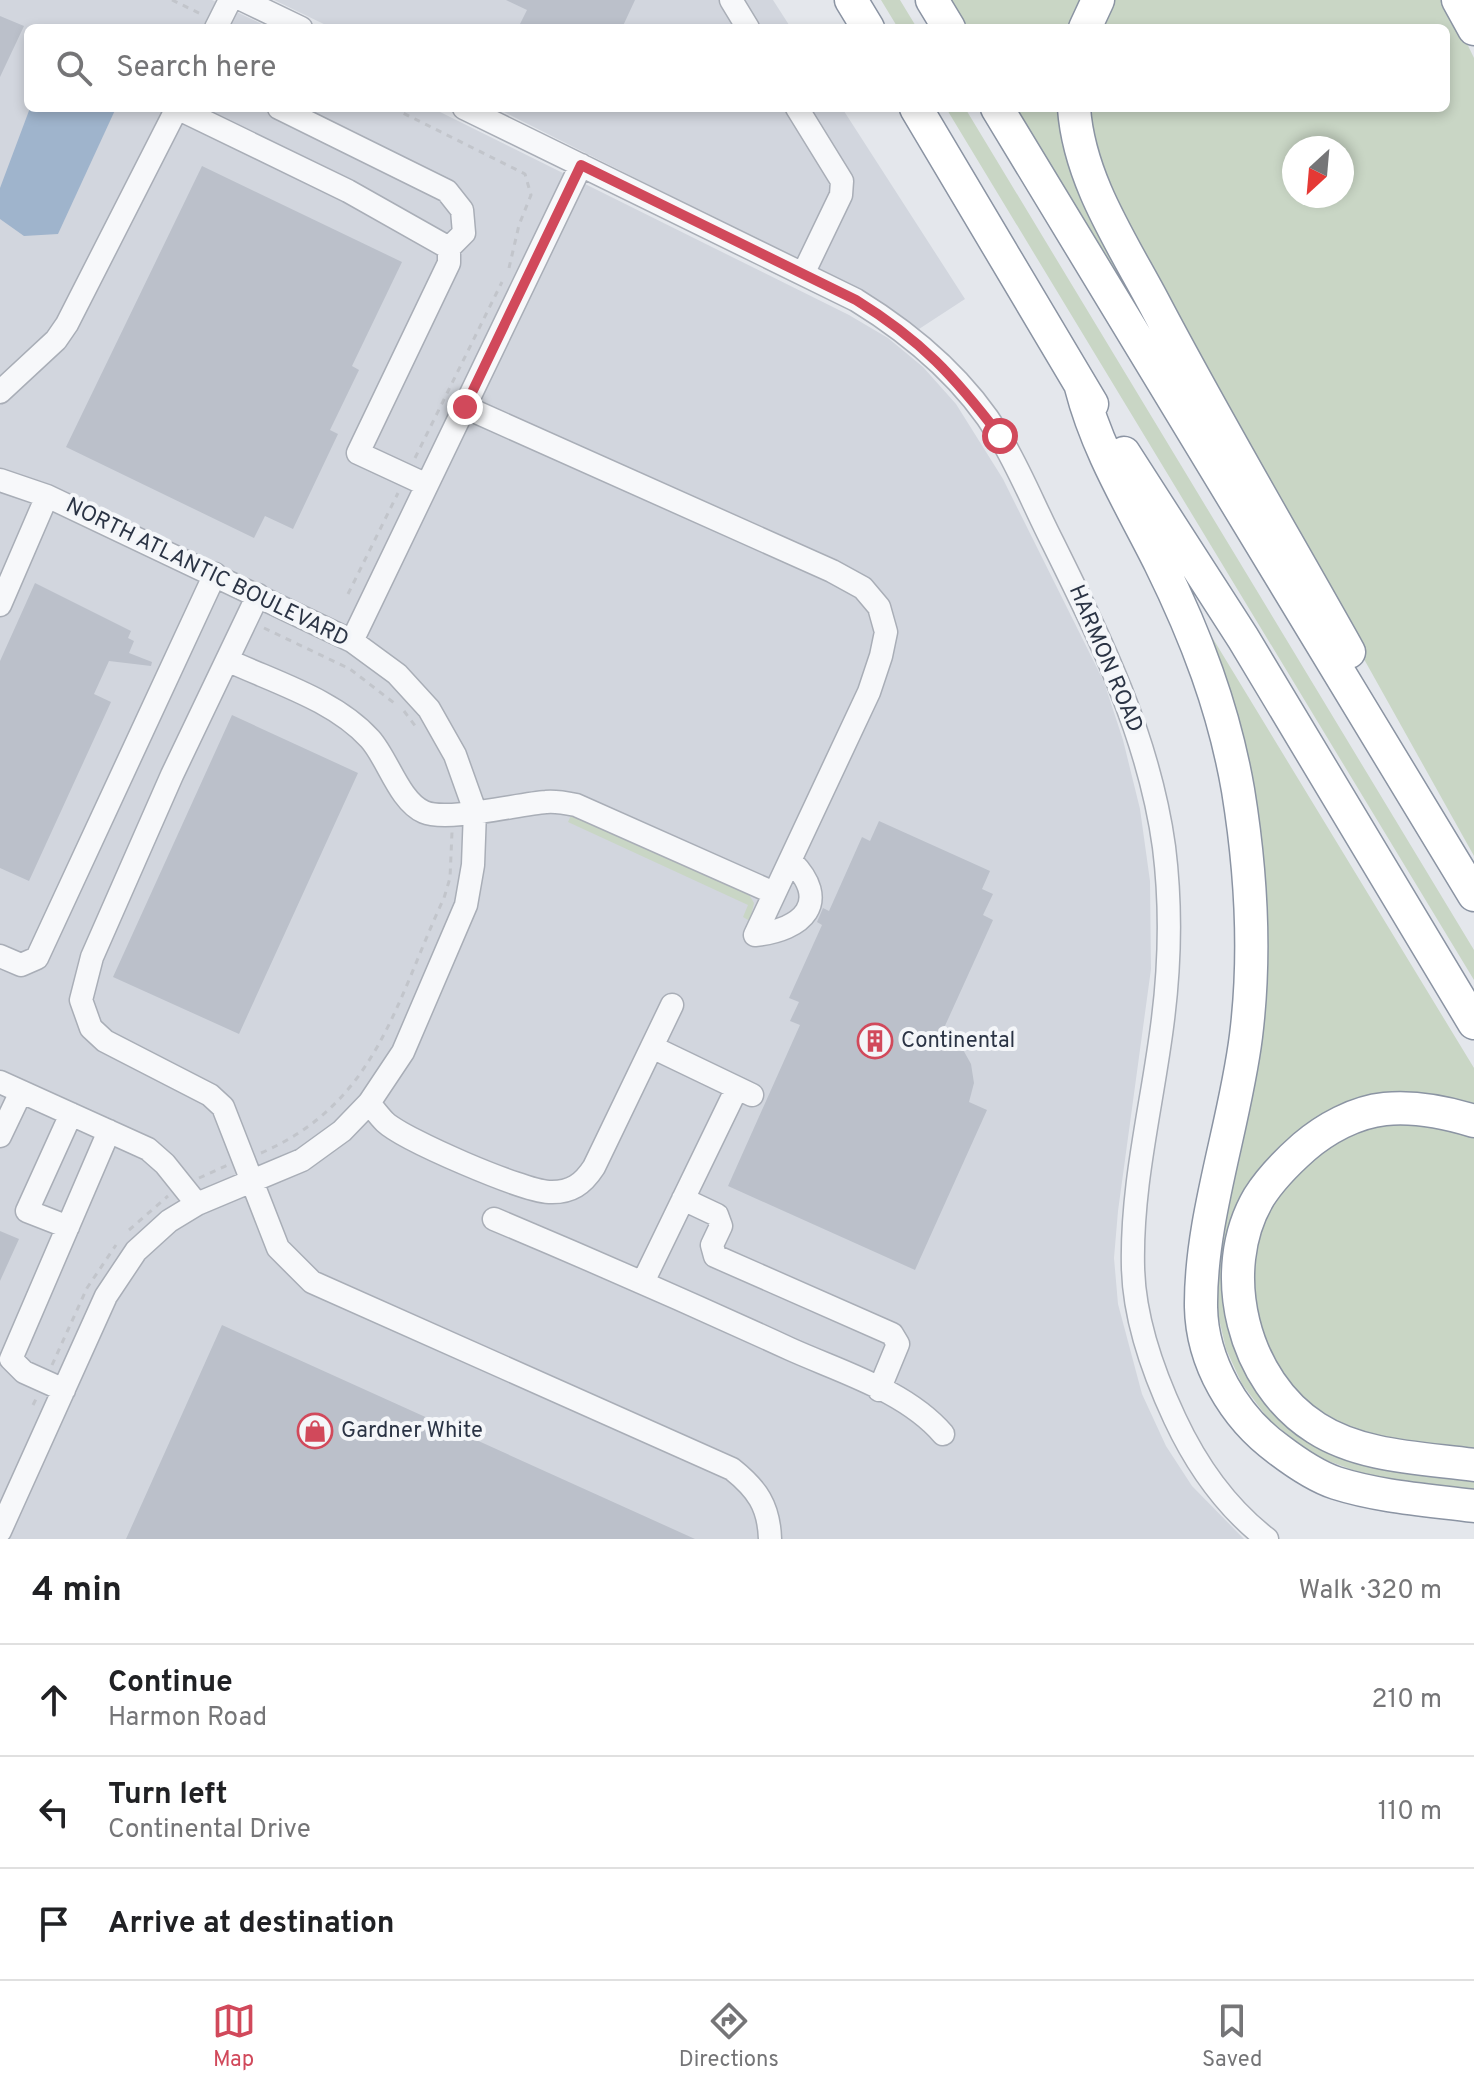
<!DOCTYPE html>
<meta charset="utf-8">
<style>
body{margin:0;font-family:Overpass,sans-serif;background:#f6f6f6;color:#202124}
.compass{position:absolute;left:1282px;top:136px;width:72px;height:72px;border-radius:50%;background:#fff;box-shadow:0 4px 12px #0003;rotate:206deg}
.stop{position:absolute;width:24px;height:24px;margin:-18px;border:6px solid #d1495b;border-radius:50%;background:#fff}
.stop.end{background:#d1495b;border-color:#fff;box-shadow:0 2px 8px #0008}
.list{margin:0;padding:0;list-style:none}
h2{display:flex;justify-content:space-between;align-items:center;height:104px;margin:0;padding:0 32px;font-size:34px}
h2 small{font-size:26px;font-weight:400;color:#757577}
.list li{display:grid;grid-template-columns:52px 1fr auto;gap:24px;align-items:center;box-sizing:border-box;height:112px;padding:0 32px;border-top:2px solid #e0e0e0}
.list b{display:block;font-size:30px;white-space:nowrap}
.list p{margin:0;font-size:26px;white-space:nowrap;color:#757577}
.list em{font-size:26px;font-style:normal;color:#757577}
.icon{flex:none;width:44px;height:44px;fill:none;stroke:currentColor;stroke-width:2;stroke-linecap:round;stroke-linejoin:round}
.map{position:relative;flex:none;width:1474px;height:1539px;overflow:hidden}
.search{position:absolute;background:#fff;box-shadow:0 4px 12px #0003;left:24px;right:24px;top:24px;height:88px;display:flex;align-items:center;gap:20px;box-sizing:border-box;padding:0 28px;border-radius:12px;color:#757577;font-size:30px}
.sheet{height:440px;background:#fff}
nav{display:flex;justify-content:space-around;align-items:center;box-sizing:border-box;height:112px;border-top:2px solid #e0e0e0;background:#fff;font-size:22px;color:#757577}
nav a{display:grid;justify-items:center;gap:4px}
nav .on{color:#d1495b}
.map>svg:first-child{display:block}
.built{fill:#d2d6de}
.green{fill:#c9d6c5;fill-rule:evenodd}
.water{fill:#9fb4cc}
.building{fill:#bbc0ca}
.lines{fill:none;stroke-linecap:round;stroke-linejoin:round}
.minor-casing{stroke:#a9aeb7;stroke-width:25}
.highway-casing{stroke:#8b94a3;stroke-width:35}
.path{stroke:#c2c5cb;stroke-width:3;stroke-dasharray:6 6;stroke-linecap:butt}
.minor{stroke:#f7f8fa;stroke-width:22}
.highway{stroke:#fff;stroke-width:32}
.route{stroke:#d1495b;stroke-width:10}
.labels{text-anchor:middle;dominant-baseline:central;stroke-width:8;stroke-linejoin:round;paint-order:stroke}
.street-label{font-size:22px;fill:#2b3445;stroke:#f4f6f9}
.poi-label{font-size:22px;fill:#2b3445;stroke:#f4f6f9;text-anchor:start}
</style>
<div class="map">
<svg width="1474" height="1539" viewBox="0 0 1474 1539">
<rect width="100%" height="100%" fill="#e4e7ec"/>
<path class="built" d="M0 0H212L270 28H28V108H432L849 315 888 338 923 367 956 404 1003 479 1104 682 1123 740 1140 809 1150 881 1151 969 1118 1211 1114 1258 1118 1304 1142 1394 1166 1446 1192 1486 1244 1539H0Z
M274 0H773L791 28H332Z
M496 108H842L965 299 919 329 850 286Z"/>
<path class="green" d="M881 0H900L917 28H898Z
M951 0H1089L1076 28H968Z
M1113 0H1446L1474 58V856L1112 208 1085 108H1446V28H1099ZM1294 148H1342V196H1294Z
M946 108H965L1474 950V980Z
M1016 108H1063L1165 355Z
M1204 624 1474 1068V1113L1386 1104 1245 1209 1267 1396 1474 1479V1490L1369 1476 1315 1456 1269 1420 1242 1384 1226 1349 1216 1306 1217 1261 1255 1046Z
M573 811 747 891 754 903 750 921 743 917 748 905 568 822Z
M1394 1123 1448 1127 1474 1136V1455L1360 1436 1305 1404 1265 1353 1249 1275 1263 1220 1283 1187 1325 1148 1358 1132Z"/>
<path class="water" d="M30 108H116L58 234 24 236 0 219V188Z"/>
<path class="building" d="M506 0H635L622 28H518L527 10Z
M0 16 24 26 0 77Z
M202 166 402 262 352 366 359 370 330 430 338 434 293 529 265 516 254 538 66 447Z
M35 583 131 631 128 638 134 641 129 653 152 662 151 666 109 661 94 694 111 702 29 881 0 868V661Z
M232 715 358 773 239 1034 113 977Z
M879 821 990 871 982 889 993 894 983 915 993 920 944 1028 961 1046 971 1064 974 1083 969 1102 987 1110 915 1270 728 1186 800 1025 790 1021 799 1002 789 998 822 925 817 922 823 908 829 911 862 837 870 841Z
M0 1231 19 1239 0 1281Z
M222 1325 695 1539H126Z"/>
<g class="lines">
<g class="minor-casing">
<path id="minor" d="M243 0 301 28
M731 0 748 28
M216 28 230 0
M279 108 447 191 462 210 464 233 449 248
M464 108 856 300C913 335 965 379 1000 437 1020 470 1035 508 1053 543 1101 640 1149 737 1164 847 1171 903 1170 963 1163 1019 1153 1102 1131 1183 1133 1267 1134 1319 1153 1372 1175 1419 1196 1464 1227 1508 1267 1539
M797 108 842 181 841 195 803 274
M0 392 56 340 67 324 177 108 348 191 449 248V263L358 453 427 485
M465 407 832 571 863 588 879 607 886 632 881 656 869 692 755 935C803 930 832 902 791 861
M0 480 47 496 352 641 397 674 429 709 455 755 475 811 473 865 466 905 403 1052 369 1103 342 1131 302 1160 197 1204 169 1221 136 1251 106 1296 0 1531
M258 595 172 775 92 957 81 1000 91 1028 105 1041 210 1095 223 1107 278 1248 312 1282 732 1469C757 1489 769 1506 770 1539
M0 605 47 496
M352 641 581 165
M227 660C274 682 335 700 370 739 388 759 399 801 424 812 447 822 518 804 546 802 555 801 566 803 576 805L774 893
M0 956 21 965 37 958 215 574
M652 1047 752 1095
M0 1082 148 1149 165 1164 197 1204
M369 1103C374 1109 379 1116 385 1122 404 1140 523 1191 549 1192 571 1193 583 1184 594 1167L672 1005
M0 1136 21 1092
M683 1199 717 1215 721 1226 712 1245 715 1256 892 1334 898 1344 879 1390
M494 1219C594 1261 692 1304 790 1349 841 1372 906 1391 943 1434
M68 1227 27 1211 71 1114
M643 1282 737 1088
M64 1390 24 1372 11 1359 109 1131"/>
</g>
<g class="highway-casing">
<path id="highway" d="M851 0 868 28
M932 0 949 28
M1458 0 1474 29
M1085 28 1098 0
M916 108 1092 404
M997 108 1474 895
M1074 108C1079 179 1121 241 1154 303 1216 421 1284 536 1349 652
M1081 387C1097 450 1131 505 1160 563 1196 636 1224 709 1238 790 1251 870 1256 955 1246 1036 1235 1125 1200 1219 1201 1307 1202 1362 1234 1417 1278 1449 1295 1462 1315 1476 1336 1483 1380 1497 1428 1500 1474 1506
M1124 453 1243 638 1474 1023
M1474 1121C1445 1112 1415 1106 1385 1109 1355 1112 1325 1129 1304 1147 1287 1162 1271 1178 1259 1197 1215 1271 1243 1382 1316 1428 1361 1457 1422 1458 1474 1465"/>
</g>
<path class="path" d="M172 0 201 14
M393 108 525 174 531 195 519 225 509 268
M415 458 502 282
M348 594 398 493
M264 628 350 669 398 706
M404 711 416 727
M261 1153C377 1103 395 1003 444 898L450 878 452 832
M199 1178 228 1165
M129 1230 168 1196
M52 1365 87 1288 116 1245
M33 1405 37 1397"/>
<use href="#minor" class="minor"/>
<use href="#highway" class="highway"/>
</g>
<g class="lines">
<path class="route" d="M465 407 581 165 856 300C921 340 955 377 1000 436"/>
</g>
<defs>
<g id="building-ring" transform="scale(1.8)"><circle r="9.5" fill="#f4f6f9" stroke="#d1495b" stroke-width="1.5"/><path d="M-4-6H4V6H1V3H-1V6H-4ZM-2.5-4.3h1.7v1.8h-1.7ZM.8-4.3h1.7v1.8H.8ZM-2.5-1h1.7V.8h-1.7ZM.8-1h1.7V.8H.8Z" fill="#d1495b"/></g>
<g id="shop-ring" transform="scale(1.8)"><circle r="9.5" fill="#f4f6f9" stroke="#d1495b" stroke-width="1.5"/><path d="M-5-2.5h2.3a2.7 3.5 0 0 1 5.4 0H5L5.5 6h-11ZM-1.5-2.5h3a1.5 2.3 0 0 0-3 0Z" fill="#d1495b"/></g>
</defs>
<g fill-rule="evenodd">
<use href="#building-ring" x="875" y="1041"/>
<use href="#shop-ring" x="315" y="1431"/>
</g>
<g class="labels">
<g class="street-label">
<text transform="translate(207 573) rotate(26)">NORTH ATLANTIC BOULEVARD</text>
<text transform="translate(1105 659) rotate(67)">HARMON ROAD</text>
</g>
<g class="poi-label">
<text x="901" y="1041">Continental</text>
<text x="341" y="1431">Gardner White</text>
</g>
</g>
</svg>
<svg class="compass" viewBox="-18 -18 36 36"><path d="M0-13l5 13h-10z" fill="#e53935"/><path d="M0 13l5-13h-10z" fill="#757577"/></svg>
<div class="stop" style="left:1000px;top:436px"></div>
<div class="stop end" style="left:465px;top:407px"></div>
<div class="search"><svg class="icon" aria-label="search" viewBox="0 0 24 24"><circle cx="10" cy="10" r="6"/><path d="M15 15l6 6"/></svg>Search here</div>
</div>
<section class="sheet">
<h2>4 min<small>Walk · 320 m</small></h2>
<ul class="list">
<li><svg class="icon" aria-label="ahead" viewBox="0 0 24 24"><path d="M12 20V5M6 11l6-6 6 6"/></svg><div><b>Continue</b><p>Harmon Road</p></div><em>210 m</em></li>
<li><svg class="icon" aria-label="left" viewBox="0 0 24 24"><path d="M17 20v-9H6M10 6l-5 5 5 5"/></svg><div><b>Turn left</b><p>Continental Drive</p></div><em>110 m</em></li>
<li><svg class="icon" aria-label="arrive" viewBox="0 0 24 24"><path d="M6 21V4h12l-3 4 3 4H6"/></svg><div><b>Arrive at destination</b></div></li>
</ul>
</section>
<nav>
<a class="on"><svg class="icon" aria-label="map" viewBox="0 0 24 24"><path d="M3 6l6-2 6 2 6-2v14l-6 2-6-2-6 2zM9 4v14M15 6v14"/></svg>Map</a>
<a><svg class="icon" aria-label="directions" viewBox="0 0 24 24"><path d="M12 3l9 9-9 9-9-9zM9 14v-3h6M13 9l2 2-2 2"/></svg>Directions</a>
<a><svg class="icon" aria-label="saved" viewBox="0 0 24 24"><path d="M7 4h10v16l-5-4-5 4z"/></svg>Saved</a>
</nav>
